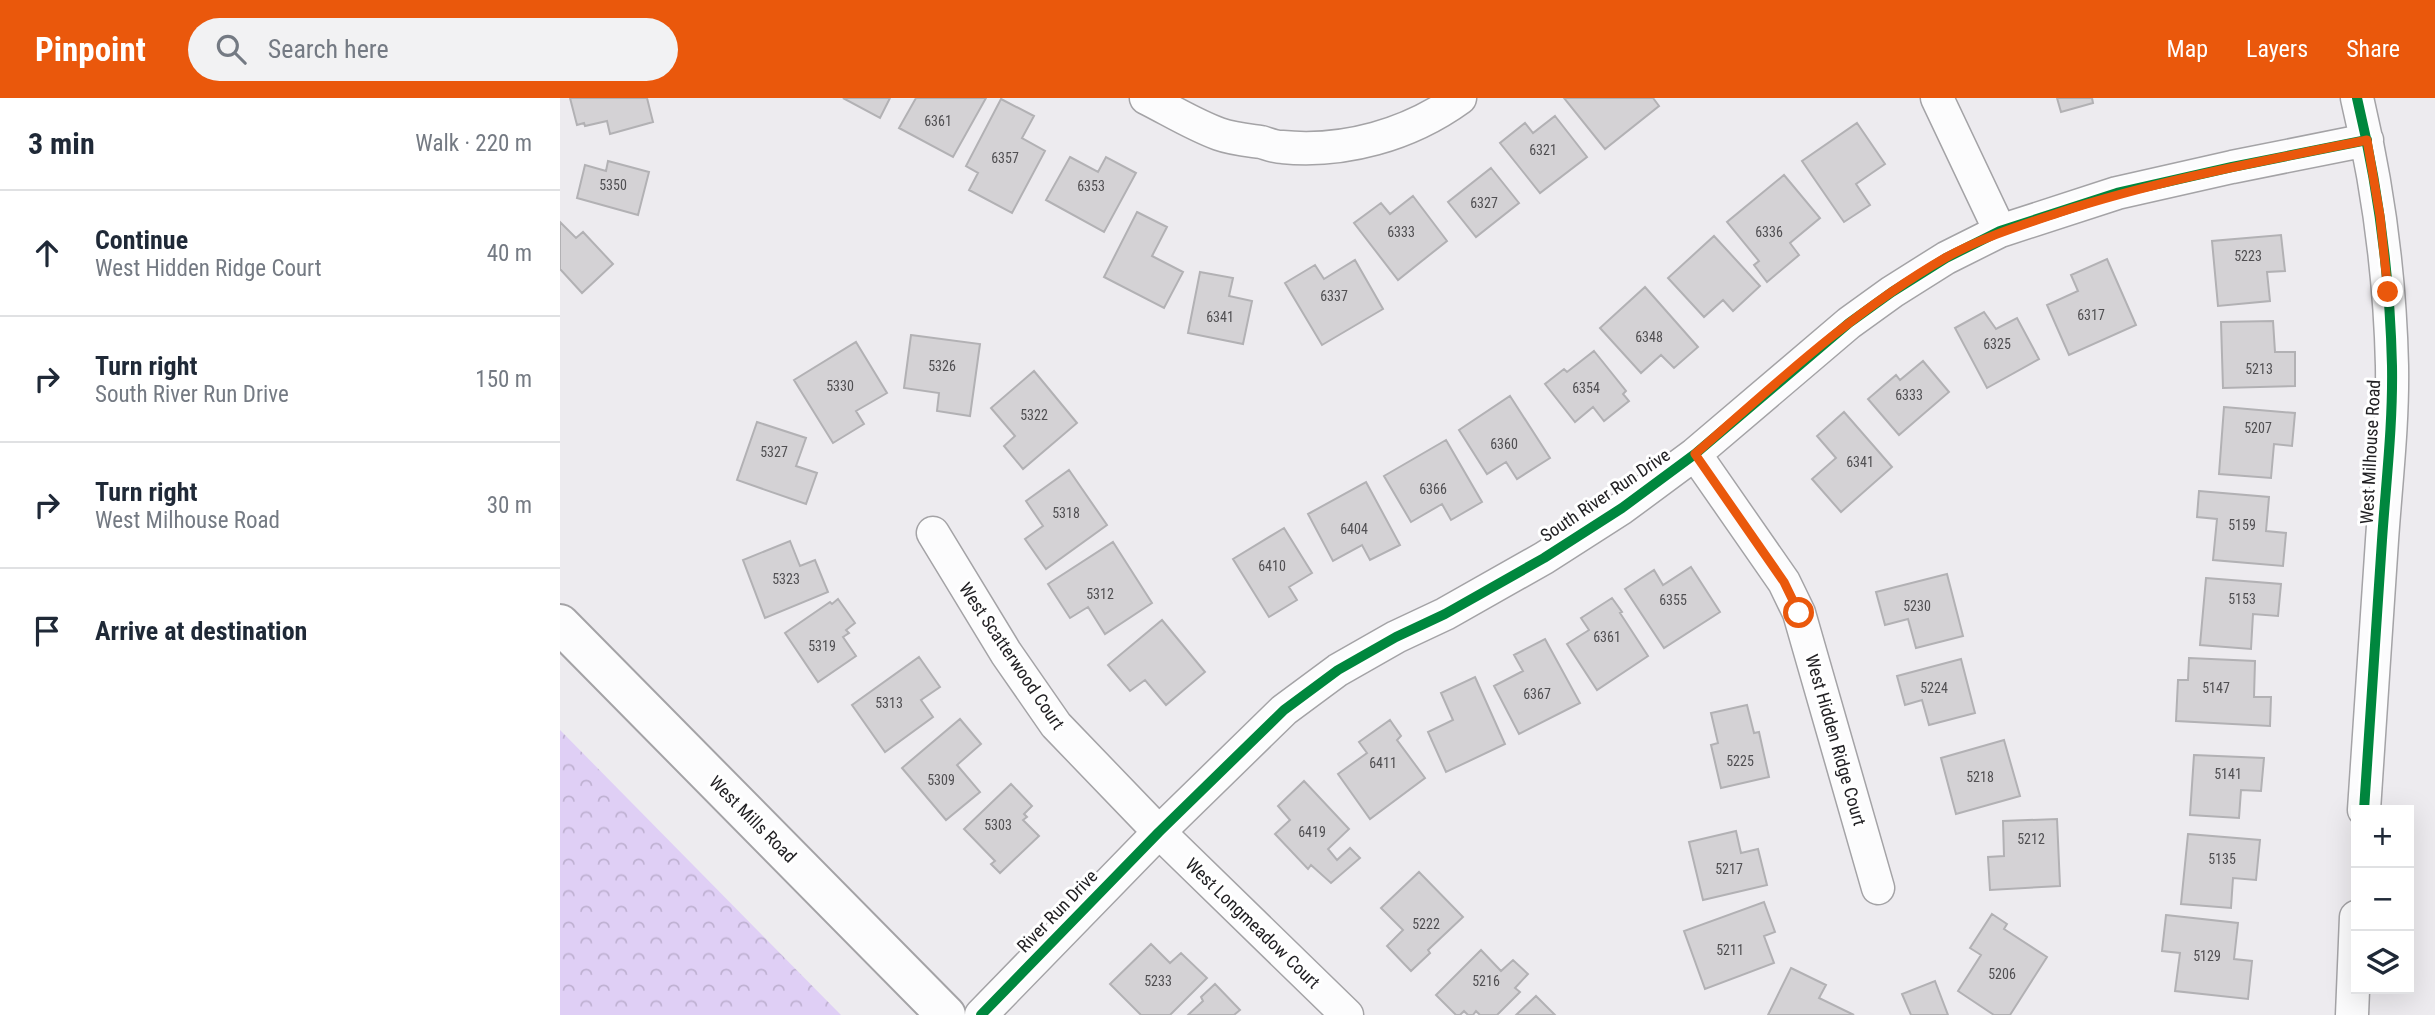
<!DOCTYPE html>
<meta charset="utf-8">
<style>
body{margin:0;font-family:"Roboto Condensed",sans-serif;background:#f2f2f3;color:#1f2937}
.controls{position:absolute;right:21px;bottom:21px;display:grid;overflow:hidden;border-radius:0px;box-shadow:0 7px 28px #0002}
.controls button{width:63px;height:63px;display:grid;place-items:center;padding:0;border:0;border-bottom:2px solid #e0e1e3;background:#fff;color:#1f2937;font:35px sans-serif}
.stop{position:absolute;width:21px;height:21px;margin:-16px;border:5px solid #ea580c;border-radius:50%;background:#fff}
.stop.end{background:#ea580c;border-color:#fff;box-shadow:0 2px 7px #0008}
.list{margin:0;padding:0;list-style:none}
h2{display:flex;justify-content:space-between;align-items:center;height:91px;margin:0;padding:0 28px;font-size:30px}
h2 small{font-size:23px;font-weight:400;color:#747a83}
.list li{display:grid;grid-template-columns:46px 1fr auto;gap:21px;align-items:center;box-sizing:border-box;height:126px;padding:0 28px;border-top:2px solid #e0e1e3}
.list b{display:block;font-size:26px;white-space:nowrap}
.list p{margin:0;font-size:23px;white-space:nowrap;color:#747a83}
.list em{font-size:23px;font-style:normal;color:#747a83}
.icon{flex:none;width:38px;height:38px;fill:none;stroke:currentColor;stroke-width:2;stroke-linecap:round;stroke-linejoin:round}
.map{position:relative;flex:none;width:1875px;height:917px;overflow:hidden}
header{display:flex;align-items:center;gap:42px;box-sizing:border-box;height:98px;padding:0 35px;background:#ea580c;color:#fff}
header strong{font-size:33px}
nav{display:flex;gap:38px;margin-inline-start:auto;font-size:24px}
.search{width:490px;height:63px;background:#f2f2f3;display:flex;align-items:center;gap:18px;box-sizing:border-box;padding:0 24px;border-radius:38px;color:#747a83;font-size:26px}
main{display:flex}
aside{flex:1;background:#fff}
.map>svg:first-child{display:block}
.forest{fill:url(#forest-crowns)}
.building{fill:#d4d2d5;stroke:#b2b1b4;stroke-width:2}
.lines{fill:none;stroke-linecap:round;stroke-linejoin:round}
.street-casing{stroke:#a4a3a6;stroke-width:35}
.secondary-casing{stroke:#a4a3a6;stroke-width:42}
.street{stroke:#fcfcfd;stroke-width:32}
.secondary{stroke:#fcfcfd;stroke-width:38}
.cycleway-casing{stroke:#fff;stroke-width:15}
.cycleway{stroke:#00873e;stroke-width:10}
.route{stroke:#ea580c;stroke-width:9}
.labels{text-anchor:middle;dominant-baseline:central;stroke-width:6;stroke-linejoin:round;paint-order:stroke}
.number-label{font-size:14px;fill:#504f52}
.street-label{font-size:18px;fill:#222124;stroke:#fff}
</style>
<header>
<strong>Pinpoint</strong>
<div class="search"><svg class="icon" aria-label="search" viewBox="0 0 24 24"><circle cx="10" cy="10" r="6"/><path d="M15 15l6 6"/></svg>Search here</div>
<nav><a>Map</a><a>Layers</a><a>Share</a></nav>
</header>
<main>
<aside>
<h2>3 min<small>Walk · 220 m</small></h2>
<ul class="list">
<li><svg class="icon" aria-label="ahead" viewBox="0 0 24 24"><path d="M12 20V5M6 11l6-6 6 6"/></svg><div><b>Continue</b><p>West Hidden Ridge Court</p></div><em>40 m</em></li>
<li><svg class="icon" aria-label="right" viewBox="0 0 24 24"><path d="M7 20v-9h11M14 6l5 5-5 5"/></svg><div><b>Turn right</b><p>South River Run Drive</p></div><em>150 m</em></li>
<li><svg class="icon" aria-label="right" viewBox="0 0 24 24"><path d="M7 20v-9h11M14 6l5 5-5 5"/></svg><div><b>Turn right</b><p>West Milhouse Road</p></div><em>30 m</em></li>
<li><svg class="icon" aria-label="arrive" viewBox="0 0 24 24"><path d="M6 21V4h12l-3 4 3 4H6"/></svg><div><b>Arrive at destination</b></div></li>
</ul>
</aside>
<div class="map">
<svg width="1875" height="917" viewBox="0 0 1875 917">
<defs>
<pattern id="forest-crowns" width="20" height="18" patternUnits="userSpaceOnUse" patternTransform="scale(1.75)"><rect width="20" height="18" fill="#dfcff5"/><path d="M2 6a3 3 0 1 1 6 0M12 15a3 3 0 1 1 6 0" fill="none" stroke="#bfb1d2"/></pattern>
</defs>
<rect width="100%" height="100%" fill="#edebef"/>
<path class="forest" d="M0 632 281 917H0Z"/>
<path class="building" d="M10 0H87L93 24 50 36 47 23 25 28 24 25 17 27Z
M283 0H330L320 20Z
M356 0H426L393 59 339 30Z
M1004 0H1093L1099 8 1045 51Z
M1497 0H1532L1533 5 1501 14Z
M441 1 474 18 462 40 485 53 452 115 409 92 418 75 406 68Z
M995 18 1027 59 980 95 940 45 965 25 973 35Z
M1297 25 1325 66 1296 86 1310 107 1284 124 1242 63Z
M510 59 538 74 546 59 576 75 544 134 486 102Z
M48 63 89 74 78 117 17 100 25 67 46 73Z
M931 70 959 105 916 139 888 104Z
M1224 77 1260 120 1230 145 1239 157 1207 184 1194 167 1199 163 1167 124Z
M853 98 887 143 838 182 794 125 821 105 830 116Z
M577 114 607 129 592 158 623 174 604 210 544 179Z
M0 124 16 140 23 134 53 166 22 195 0 171Z
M1721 137 1725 173 1707 174 1710 203 1658 208 1652 143Z
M1154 138 1200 188 1173 213 1163 202 1144 219 1108 180Z
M1547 161 1576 227 1509 257 1487 207 1518 193 1511 177Z
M795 162 823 211 762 247 725 185 755 167 764 181Z
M640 174 673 180 669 198 692 203 683 246 628 235Z
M1085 189 1138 249 1114 270 1101 257 1081 275 1040 230Z
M1424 214 1436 231 1457 220 1479 261 1427 290 1395 230Z
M1713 223 1715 254H1735V288L1663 290 1661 224Z
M351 237 420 246 410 318 377 313 379 295 344 290Z
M296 244 327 295 296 313 304 326 273 345 234 282Z
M1034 253 1066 293 1063 296 1069 303 1044 323 1033 309 1015 324 985 286 1004 271 1007 274Z
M1363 263 1389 294 1339 337 1308 301 1336 277 1340 282Z
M474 273 517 325 463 371 444 348 455 338 431 310Z
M950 298 990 360 957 381 946 364 927 376 899 332Z
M1664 309 1735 315 1732 348 1714 346 1711 380 1659 376Z
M1284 314 1332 369 1281 414 1252 381 1276 360 1257 338Z
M197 324 246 340 236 368 257 375 246 406 177 382Z
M886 342 922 404 891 422 882 406 851 424 824 378Z
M509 372 547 427 486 471 465 441 483 428 466 403Z
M806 384 840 447 810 462 802 447 773 463 748 416Z
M1639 393 1709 399 1706 433 1726 435 1723 468 1653 462 1657 421 1637 419Z
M724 430 752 475 729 489 737 502 709 519 673 461Z
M230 443 240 468 255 462 268 494 205 520 183 462Z
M553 444 592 505 545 536 528 509 510 520 488 486Z
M1131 469 1160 514 1104 550 1065 491 1094 472 1103 487Z
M1387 476 1403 538 1356 550 1348 521 1325 527 1316 494Z
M1646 480 1721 486 1718 518 1693 516 1691 551 1640 547Z
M1052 500 1062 514 1060 515 1088 558 1037 592 1007 546 1029 532 1021 520Z
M278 501 295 525 286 532 289 535 283 539 296 558 258 584 225 535 270 504 272 506Z
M602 522 645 574 606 607 585 582 570 593 548 567Z
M985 541 1020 605 959 636 934 588 963 573 954 557Z
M359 559 380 589 361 602 373 619 325 654 292 607Z
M1629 560 1695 563 1694 599H1711L1710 628 1616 623 1618 582H1628Z
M1401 561 1415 615 1369 627 1362 602 1345 607 1337 578Z
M915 579 945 646 886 674 868 634 893 622 881 595Z
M1187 607 1194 635 1199 634 1209 679 1161 690 1151 647 1158 645 1151 615Z
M400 621 421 646 397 667 420 694 386 722 342 670Z
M830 622 841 638 837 642 865 680 810 721 778 676 807 655 799 644Z
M1444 642 1460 698 1396 716 1381 660Z
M1634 657 1704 660 1701 693 1681 692 1679 720 1630 717Z
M744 683 789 731 768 751 777 762 790 750 800 760 771 785 751 767 748 771 715 736 730 722 718 708Z
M451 686 472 708 464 716 467 719 463 722 479 738 440 775 431 766 435 763 404 731Z
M1497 721 1500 788 1430 792 1428 759 1444 758 1443 723Z
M1176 733 1181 755 1198 751 1207 787 1143 802 1129 744Z
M1628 736 1700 742 1696 782 1673 780 1671 810 1621 806Z
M859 774 903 819 868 852 870 855 851 873 827 848 843 832 821 810Z
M1204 804 1215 834 1204 838 1214 865 1145 891 1124 833Z
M1432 816 1447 826 1444 831 1487 859 1450 917H1434L1398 893 1421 857 1410 850Z
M1606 817 1678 825 1674 861 1692 863 1688 901 1615 893 1620 855 1602 853Z
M591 846 610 865 621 855 647 880 610 917H581L550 886Z
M921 852 941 873 953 862 968 876 955 890 960 894 937 917H920L916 913 913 917H908L904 913 900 917H896L876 897Z
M1231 870 1266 887 1259 900 1294 917H1208Z
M1375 883 1388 917H1351L1342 896Z
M655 886 680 912 674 917H628L643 903 641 899Z
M976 898 995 917H956Z"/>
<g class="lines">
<g class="street-casing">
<path id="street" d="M586 0C610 12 634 27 659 36 673 41 686 42 701 44 708 46 715 49 722 49 784 55 849 37 900 0
M1377 0 1440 133
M1797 0C1818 88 1830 177 1832 268 1833 326 1826 384 1822 442 1816 532 1810 622 1804 712
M1135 356 1224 484 1239 515 1318 790
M373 435 446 555 496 627 599 734 787 917
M421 917 599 734 724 612 778 572 836 539 885 516 984 460 1062 410 1135 356 1289 225 1332 194 1386 160 1440 133 1557 95 1672 69 1807 42
M1792 917 1796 819"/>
</g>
<g class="secondary-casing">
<path id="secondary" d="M0 526 386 917"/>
</g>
<use href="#street" class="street"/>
<use href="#secondary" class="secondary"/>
<g class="cycleway-casing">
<path id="cycleway" d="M1797 0C1818 88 1830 177 1832 268 1833 326 1826 384 1822 442 1816 532 1810 622 1804 712
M421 917 599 734 724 612 778 572 836 539 885 516 984 460 1062 410 1135 356 1289 225 1332 194 1386 160 1440 133 1557 95 1672 69 1807 42"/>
</g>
<use href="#cycleway" class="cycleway"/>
</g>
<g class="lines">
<path class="route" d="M1239 515 1224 484 1135 356C1214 287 1293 213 1385 160 1421 140 1459 128 1498 115 1599 82 1703 63 1807 42L1820 118 1828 194"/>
</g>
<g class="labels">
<g class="number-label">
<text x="378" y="23">6361</text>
<text x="983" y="52">6321</text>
<text x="445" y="60">6357</text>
<text x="53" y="87">5350</text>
<text x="531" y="88">6353</text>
<text x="924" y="105">6327</text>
<text x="841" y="134">6333</text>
<text x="1209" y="134">6336</text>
<text x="1688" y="158">5223</text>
<text x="774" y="198">6337</text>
<text x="1531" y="217">6317</text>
<text x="660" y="219">6341</text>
<text x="1089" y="239">6348</text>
<text x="1437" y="246">6325</text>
<text x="382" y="268">5326</text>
<text x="1699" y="271">5213</text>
<text x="280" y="288">5330</text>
<text x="1026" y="290">6354</text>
<text x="1349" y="297">6333</text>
<text x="474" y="317">5322</text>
<text x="1698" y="330">5207</text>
<text x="944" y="346">6360</text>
<text x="214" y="354">5327</text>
<text x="1300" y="364">6341</text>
<text x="873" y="391">6366</text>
<text x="506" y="415">5318</text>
<text x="1682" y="427">5159</text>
<text x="794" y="431">6404</text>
<text x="712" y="468">6410</text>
<text x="226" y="481">5323</text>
<text x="540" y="496">5312</text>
<text x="1682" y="501">5153</text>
<text x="1113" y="502">6355</text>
<text x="1357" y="508">5230</text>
<text x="1047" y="539">6361</text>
<text x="262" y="548">5319</text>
<text x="1374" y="590">5224</text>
<text x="1656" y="590">5147</text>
<text x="977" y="596">6367</text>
<text x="329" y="605">5313</text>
<text x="1180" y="663">5225</text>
<text x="823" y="665">6411</text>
<text x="1668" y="676">5141</text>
<text x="1420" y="679">5218</text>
<text x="381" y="682">5309</text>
<text x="438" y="727">5303</text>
<text x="752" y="734">6419</text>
<text x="1471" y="741">5212</text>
<text x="1662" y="761">5135</text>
<text x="1169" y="771">5217</text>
<text x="866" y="826">5222</text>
<text x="1170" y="852">5211</text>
<text x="1647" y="858">5129</text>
<text x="1442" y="876">5206</text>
<text x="598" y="883">5233</text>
<text x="926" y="883">5216</text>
</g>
<g class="street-label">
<text transform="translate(1810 354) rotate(-87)">West Milhouse Road</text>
<text transform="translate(1045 397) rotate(-34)">South River Run Drive</text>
<text transform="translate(452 558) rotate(56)">West Scatterwood Court</text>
<text transform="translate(1276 642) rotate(74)">West Hidden Ridge Court</text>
<text transform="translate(193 721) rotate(45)">West Mills Road</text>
<text transform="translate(497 813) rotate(-46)">River Run Drive</text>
<text transform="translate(693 825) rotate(44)">West Longmeadow Court</text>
</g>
</g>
</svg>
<div class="controls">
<button>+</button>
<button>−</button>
<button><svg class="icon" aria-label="layers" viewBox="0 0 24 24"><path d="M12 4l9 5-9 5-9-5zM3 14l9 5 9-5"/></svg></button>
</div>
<div class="stop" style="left:1239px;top:515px"></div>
<div class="stop end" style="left:1828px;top:194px"></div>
</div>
</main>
